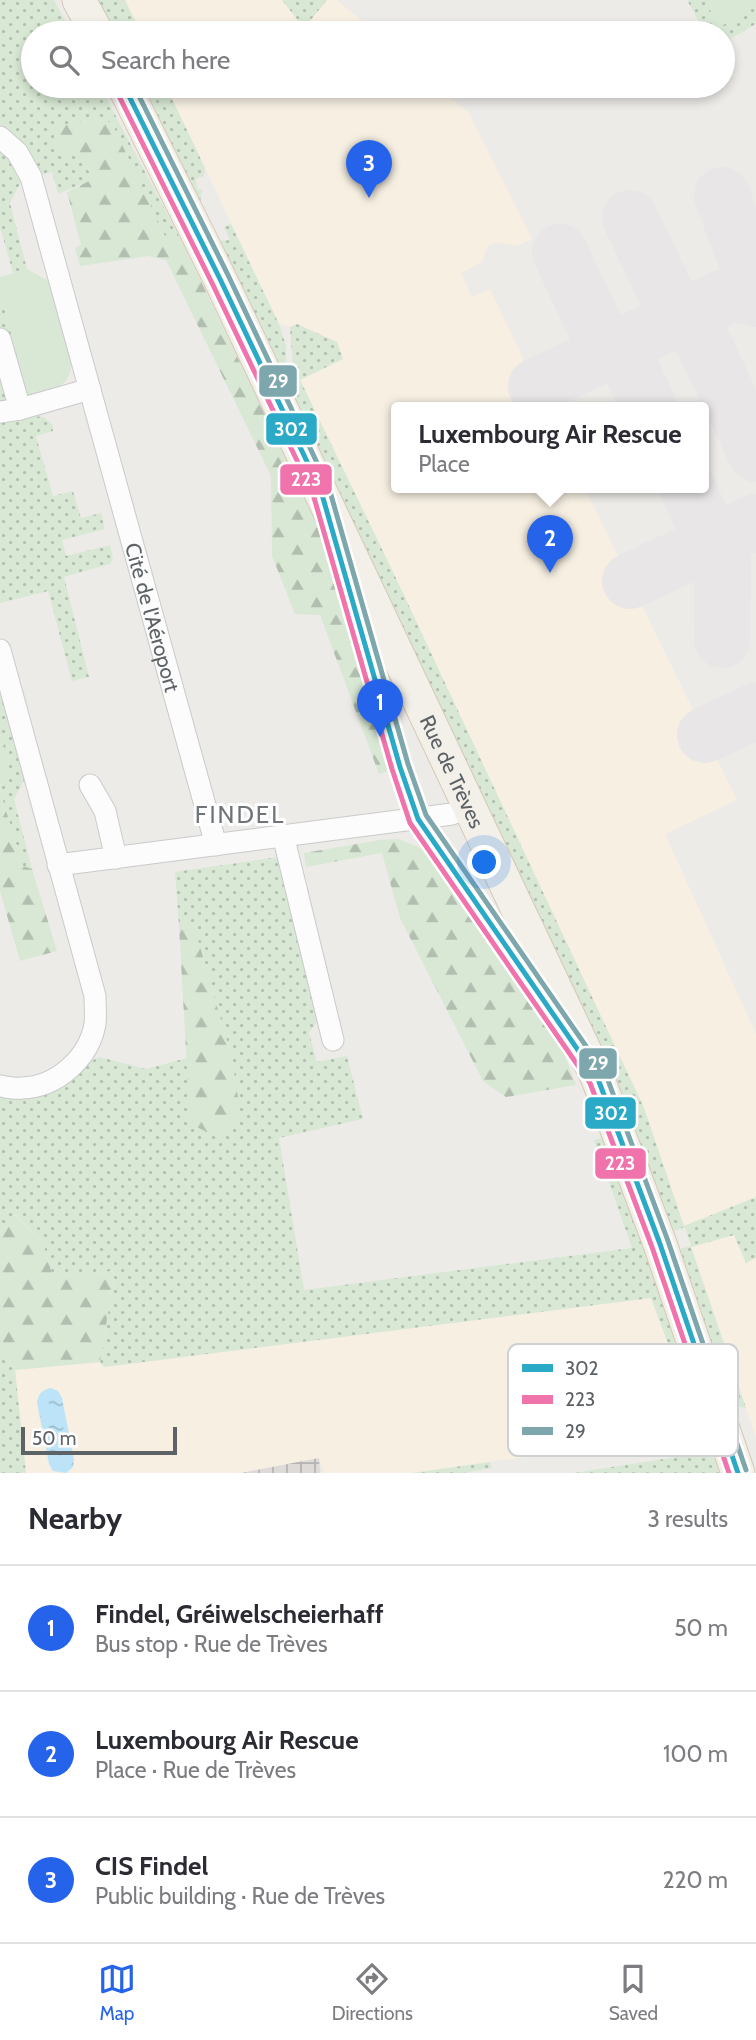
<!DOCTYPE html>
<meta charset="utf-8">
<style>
body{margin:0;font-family:Cabin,sans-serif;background:#f7f7f7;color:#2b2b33}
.scale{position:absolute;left:21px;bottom:18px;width:156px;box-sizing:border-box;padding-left:7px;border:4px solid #5d6266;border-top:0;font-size:19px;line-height:24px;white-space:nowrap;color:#5d6266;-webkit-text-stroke:5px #fff;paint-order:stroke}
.you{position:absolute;left:485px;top:863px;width:24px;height:24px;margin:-18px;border:5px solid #fff;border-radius:50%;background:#1a73e8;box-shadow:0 0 0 10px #1a73e833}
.badge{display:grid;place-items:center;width:46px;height:46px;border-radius:50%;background:#2563eb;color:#fff;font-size:23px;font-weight:700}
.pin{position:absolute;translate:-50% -58px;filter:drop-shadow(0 2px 4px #0008)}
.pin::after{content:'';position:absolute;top:37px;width:24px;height:21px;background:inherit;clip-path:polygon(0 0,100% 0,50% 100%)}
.popup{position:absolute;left:391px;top:402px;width:318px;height:91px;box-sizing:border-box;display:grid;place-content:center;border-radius:7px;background:#fff;filter:drop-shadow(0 2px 5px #0005);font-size:23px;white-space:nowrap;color:#7c7c81}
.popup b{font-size:26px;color:#2b2b33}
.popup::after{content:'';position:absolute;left:50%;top:100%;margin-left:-14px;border:14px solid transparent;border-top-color:#fff}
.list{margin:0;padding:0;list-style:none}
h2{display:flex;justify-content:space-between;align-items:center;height:91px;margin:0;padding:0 28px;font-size:30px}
h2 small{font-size:23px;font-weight:400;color:#7c7c81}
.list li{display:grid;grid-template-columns:46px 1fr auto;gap:21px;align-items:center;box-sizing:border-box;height:126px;padding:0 28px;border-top:2px solid #e1e1e2}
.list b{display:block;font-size:26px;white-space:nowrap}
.list p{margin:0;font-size:23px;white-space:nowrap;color:#7c7c81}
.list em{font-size:23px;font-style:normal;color:#7c7c81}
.icon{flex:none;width:38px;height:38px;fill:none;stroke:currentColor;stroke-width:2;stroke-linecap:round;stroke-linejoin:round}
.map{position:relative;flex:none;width:756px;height:1473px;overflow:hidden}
.search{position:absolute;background:#fff;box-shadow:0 4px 10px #0003;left:21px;right:21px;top:21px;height:77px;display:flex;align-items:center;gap:18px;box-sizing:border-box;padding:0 24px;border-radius:38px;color:#7c7c81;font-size:26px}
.sheet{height:469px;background:#fff}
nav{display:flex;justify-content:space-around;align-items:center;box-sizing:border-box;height:98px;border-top:2px solid #e1e1e2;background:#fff;font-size:19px;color:#7c7c81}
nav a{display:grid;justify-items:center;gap:4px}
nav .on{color:#2563eb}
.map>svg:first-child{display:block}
.commercial{fill:#f6efe2}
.industrial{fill:url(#industrial-grid)}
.grass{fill:url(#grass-dots)}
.forest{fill:url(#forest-firs)}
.park{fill:#d8e8d4}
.water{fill:url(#water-ripples)}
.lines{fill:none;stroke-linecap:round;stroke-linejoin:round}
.taxiway{stroke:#e8e6e6;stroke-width:56}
.minor-casing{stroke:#c9caca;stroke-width:23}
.primary-casing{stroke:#d5c9b6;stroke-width:35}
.minor{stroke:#fcfcfc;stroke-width:21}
.primary{stroke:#f3f0e9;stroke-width:33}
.bus-1-casing{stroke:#fff;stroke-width:10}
.bus-2-casing{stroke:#fff;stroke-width:10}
.bus-3-casing{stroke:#fff;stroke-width:10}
.bus-1{stroke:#2baac8;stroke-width:5}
.bus-2{stroke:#f173ac;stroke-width:5}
.bus-3{stroke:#7da7ac;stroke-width:5}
.labels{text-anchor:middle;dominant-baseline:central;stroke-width:6;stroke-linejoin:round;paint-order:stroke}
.street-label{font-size:21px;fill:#5d6266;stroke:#fff}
.quarter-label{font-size:24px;letter-spacing:2px;fill:#6e7478;stroke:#fff}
.key{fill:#fff;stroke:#ced0d1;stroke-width:2}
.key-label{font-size:19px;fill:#5d6266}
.line-badge{stroke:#fff;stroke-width:2.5}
.badge-label{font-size:19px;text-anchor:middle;font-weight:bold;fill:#fff}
</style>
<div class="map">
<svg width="756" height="1473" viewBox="0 0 756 1473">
<defs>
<pattern id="industrial-grid" width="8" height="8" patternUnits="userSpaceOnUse" patternTransform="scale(1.75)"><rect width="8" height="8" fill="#dddad8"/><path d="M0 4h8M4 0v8" fill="none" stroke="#b6b4b3"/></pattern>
<pattern id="grass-dots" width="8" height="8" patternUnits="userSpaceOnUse" patternTransform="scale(1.75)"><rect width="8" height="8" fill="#d8e8d4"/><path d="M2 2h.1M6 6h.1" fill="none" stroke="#b2bfb0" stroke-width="1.8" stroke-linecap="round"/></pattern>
<pattern id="forest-firs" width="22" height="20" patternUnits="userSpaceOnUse" patternTransform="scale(1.75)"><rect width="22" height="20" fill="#d8e8d4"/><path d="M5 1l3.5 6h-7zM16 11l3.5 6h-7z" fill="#b2bfb0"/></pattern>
<pattern id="water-ripples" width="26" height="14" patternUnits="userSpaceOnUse" patternTransform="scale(1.75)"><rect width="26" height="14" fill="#bce3f7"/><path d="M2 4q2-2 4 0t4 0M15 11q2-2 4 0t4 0" fill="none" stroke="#9cbbcc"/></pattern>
</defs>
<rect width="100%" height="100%" fill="#edebe8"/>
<path class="commercial" d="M125 0H282L304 28 327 0H337L376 33H141Z
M166 86H437L468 112 532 239 517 246 495 242 488 246 482 262 461 273 472 297 490 289 546 407H396V487H592L593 490 587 493 737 800 665 834 756 1034V1437L644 1108 393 572 300 379 343 359 337 343 297 325 290 327 279 324Z
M651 1298 701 1432 412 1473H324L319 1458 241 1473H26L15 1370 100 1362 105 1367Z"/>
<path class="industrial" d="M319 1458 320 1473H241Z"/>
<path class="grass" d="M0 0H54L72 33H33V86H100L183 244 166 239 112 123 85 155 91 180 58 194 52 172 22 180 10 203 27 269 13 273 0 227Z
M95 0H125L141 33H112Z
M282 0H327L304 28Z
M687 0H756V24L723 43V33H705Z
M139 86H166L205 168 204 176 195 179 198 190 202 189 200 204Z
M231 224 279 324 286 346V364L290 374 293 370 290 327 297 324 337 342 343 359 300 380 393 572 644 1108 684 1226 756 1197V1258L746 1263 734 1235 691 1247 746 1408 728 1404 675 1250 691 1246 685 1227 668 1233 471 773 220 241 230 240 224 227Z
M0 293 34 416 43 417 53 425V431L36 436 53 496 73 491 81 518 101 513 105 529 62 540 66 556 110 545 113 558 110 564 64 577 89 677 72 681 48 591 0 603Z
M0 685 26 777 14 799 32 869 23 867 0 791 10 756 0 734Z
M278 857 319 1019 309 1033 317 1062 347 1056 363 1119 279 1138 304 1290 632 1248 594 1140 606 1137 699 1401 701 1432 651 1298 104 1367 100 1362 115 1271 53 1277 43 1243 15 1214 0 1235V1086L67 1071 100 1057 146 1069 187 1058 190 1124 240 1117 232 1059 193 923 179 926 175 872Z
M0 1356 15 1370 26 1473H0Z
M703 1453C713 1456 721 1462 724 1473H573Z
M490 1462 492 1468 462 1473H412Z"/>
<path class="forest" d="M98 117 112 123 166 238 183 244 292 471 350 597 400 767 379 774 320 615 295 614 272 556 271 476 166 260 148 256 80 266 75 248 81 245 67 192 91 180 85 156 54 150V128Z
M0 734 10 756 0 791 23 866 32 869 57 951 20 961 0 891Z
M398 839 444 857 545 1003 576 1085 506 1097 483 1081 400 918 382 853 306 867 304 853 380 840Z
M193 922 232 1059 241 1117 216 1136 190 1124 179 926Z
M14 1214 43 1243 53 1277 115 1271 100 1362 15 1370 0 1356V1235Z"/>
<path class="park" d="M704 0H756V6L720 27Z
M27 269 49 281 72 363C68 391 52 389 28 395L0 293V277Z"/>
<path class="water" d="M51 1388 58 1391 62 1398 74 1460 73 1467 66 1473 53 1471 49 1464 37 1402C39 1393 42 1390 51 1388Z"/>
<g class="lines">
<path class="taxiway" d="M722 195 747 264 756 283
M630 218 678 318
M560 252 607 352
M689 313 756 454
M621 346 649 407
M536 386 722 298C735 294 743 294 756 299
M687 487 712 542
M630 581 756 522
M722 640 723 548 728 539 735 531
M705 735 756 711"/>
<g class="minor-casing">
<g id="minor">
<path id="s1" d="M0 137 17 152 31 177 216 845"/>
<path d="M0 339 20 409"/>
<path d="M0 412 20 409 90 389"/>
<path d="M0 650 95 996C95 1005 96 1015 95 1024 89 1058 57 1087 22 1088 15 1089 7 1087 0 1086"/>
<path d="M90 785 105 811 116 858"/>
<path d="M283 835 333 1040"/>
<path d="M58 865 452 814 470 806"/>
</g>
</g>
<g class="primary-casing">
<g id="primary">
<path d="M79 0 97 33"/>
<path id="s2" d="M124 86 220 279 598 1079 660 1244 738 1473"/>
</g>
</g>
<use href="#minor" class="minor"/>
<use href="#primary" class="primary"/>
<g class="bus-1-casing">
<path id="bus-1" d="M124 86 220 279 321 491 400 767 418 819 598 1079 660 1244 738 1473"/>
</g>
<g class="bus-2-casing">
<path id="bus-2" d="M116 90 212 283 313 494 392 769 410 823 590 1083 652 1247 729 1473"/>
</g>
<g class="bus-3-casing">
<path id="bus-3" d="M134 86 228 275 329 488 408 764 426 815 606 1075 668 1241 746 1470"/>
</g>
<use href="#bus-1" class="bus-1"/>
<use href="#bus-2" class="bus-2"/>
<use href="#bus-3" class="bus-3"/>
</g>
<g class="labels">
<g class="street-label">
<text stroke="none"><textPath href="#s1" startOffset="508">Cité de l'Aéroport</textPath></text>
<text stroke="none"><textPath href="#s2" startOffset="760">Rue de Trèves</textPath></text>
</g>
<g class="quarter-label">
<text x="240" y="814">FINDEL</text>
</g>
</g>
<rect x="508" y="1344" width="230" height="112" rx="10" class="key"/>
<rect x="522" y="1364" width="31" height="8" fill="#2baac8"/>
<rect x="522" y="1395" width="31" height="9" fill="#f173ac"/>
<rect x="522" y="1427" width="31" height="8" fill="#7da7ac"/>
<g class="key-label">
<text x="565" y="1375">302</text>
<text x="565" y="1406">223</text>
<text x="565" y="1438">29</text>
</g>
<g class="line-badge">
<rect x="258" y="364" width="40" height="34" rx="7" fill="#7da7ac"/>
<rect x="265" y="412" width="53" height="34" rx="7" fill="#2baac8"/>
<rect x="279" y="463" width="54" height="33" rx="7" fill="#f173ac"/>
<rect x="578" y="1047" width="40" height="33" rx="7" fill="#7da7ac"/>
<rect x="584" y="1096" width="53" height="34" rx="7" fill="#2baac8"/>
<rect x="594" y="1147" width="53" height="33" rx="7" fill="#f173ac"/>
</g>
<g class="badge-label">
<text x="278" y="388">29</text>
<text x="291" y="436">302</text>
<text x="306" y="486">223</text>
<text x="598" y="1070">29</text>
<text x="611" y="1120">302</text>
<text x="620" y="1170">223</text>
</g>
</svg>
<div class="scale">50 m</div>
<div class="you"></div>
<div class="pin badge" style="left:380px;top:737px">1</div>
<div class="pin badge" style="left:550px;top:573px">2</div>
<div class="popup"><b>Luxembourg Air Rescue</b>Place</div>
<div class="pin badge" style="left:369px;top:198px">3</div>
<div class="search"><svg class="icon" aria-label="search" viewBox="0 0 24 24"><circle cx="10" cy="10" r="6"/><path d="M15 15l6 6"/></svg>Search here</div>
</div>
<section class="sheet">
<h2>Nearby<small>3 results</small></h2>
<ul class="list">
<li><span class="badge">1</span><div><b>Findel, Gréiwelscheierhaff</b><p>Bus stop · Rue de Trèves</p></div><em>50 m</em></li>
<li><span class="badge">2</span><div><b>Luxembourg Air Rescue</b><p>Place · Rue de Trèves</p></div><em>100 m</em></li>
<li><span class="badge">3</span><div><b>CIS Findel</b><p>Public building · Rue de Trèves</p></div><em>220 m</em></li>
</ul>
</section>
<nav>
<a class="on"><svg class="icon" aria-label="map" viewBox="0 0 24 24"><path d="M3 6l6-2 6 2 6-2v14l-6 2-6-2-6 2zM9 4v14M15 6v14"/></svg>Map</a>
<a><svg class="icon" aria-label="directions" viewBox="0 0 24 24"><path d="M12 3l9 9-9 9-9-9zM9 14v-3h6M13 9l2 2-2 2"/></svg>Directions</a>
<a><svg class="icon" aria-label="saved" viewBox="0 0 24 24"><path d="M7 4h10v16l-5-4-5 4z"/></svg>Saved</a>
</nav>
